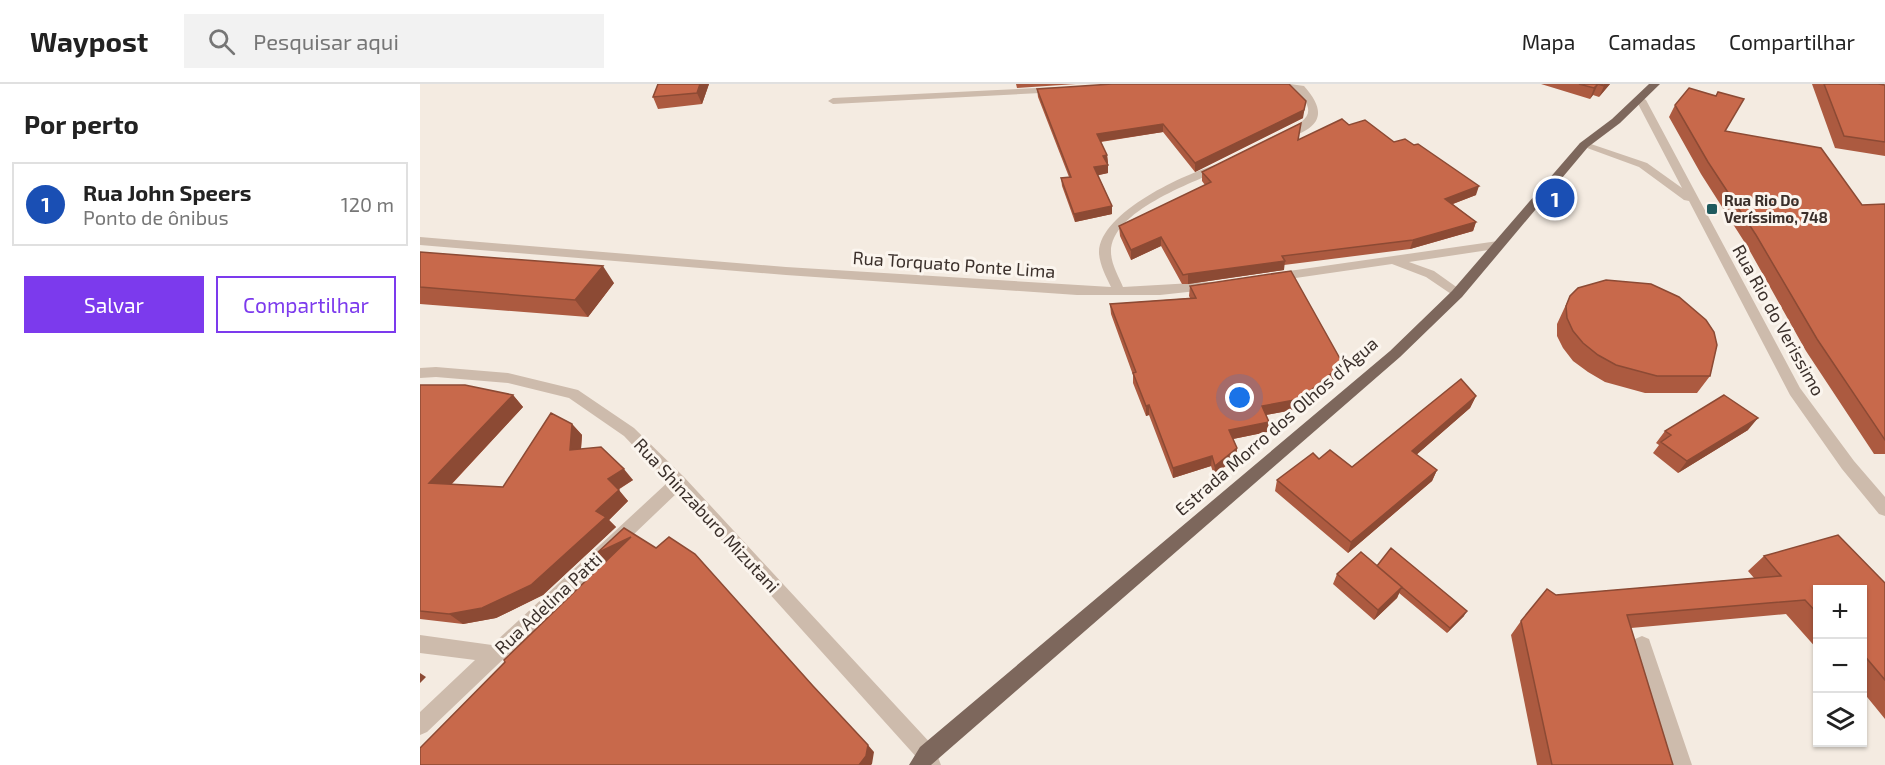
<!DOCTYPE html>
<html lang="pt">
<meta charset="utf-8">
<style>
body{margin:0;font-family:"Exo 2",sans-serif;background:#f2f2f2;color:#222}
.controls{position:absolute;right:18px;bottom:18px;display:grid;overflow:hidden;border-radius:0px;box-shadow:0 2px 4px #0004}
.controls button{width:54px;height:54px;display:grid;place-items:center;padding:0;border:0;border-bottom:2px solid #e0e0e0;background:#fff;color:#222;font:30px sans-serif}
.you{position:absolute;left:820px;top:314px;width:21px;height:21px;margin:-15px;border:4px solid #fff;border-radius:50%;background:#1a73e8;box-shadow:0 0 0 9px #1a73e833}
.badge{display:grid;place-items:center;width:39px;height:39px;border-radius:50%;background:#7c3aed;color:#fff;font-size:20px;font-weight:700}
.pin{position:absolute;translate:-50% -50%;border:3px solid #fff;box-shadow:0 2px 6px #0006}
.list{margin:0;padding:0;list-style:none}
h2{display:flex;justify-content:space-between;align-items:center;height:78px;margin:0;padding:0 24px;font-size:26px}
h2 small{font-size:20px;font-weight:400;color:#767676}
.list li{display:grid;grid-template-columns:39px 1fr auto;gap:18px;align-items:center;box-sizing:border-box;height:84px;margin:0 12px 12px;padding:0 12px;border:2px solid #e0e0e0;border-radius:0px}
.list b{display:block;font-size:22px;white-space:nowrap}
.list p{margin:0;font-size:20px;white-space:nowrap;color:#767676}
.list em{font-size:20px;font-style:normal;color:#767676}
.actions{display:flex;gap:12px;padding:18px 24px}
.actions a{flex:1;padding:14px 0;border:2px solid #7c3aed;border-radius:0px;text-align:center;font-size:21px;color:#7c3aed}
.actions .main{background:#7c3aed;color:#fff}
.icon{flex:none;width:33px;height:33px;fill:none;stroke:currentColor;stroke-width:2;stroke-linecap:round;stroke-linejoin:round}
.map{position:relative;flex:none;width:1465px;height:681px;overflow:hidden}
header{display:flex;align-items:center;gap:36px;box-sizing:border-box;height:84px;padding:0 30px;background:#fff;border-bottom:2px solid #e0e0e0}
header strong{font-size:28px}
nav{display:flex;gap:33px;margin-inline-start:auto;font-size:21px}
.search{width:420px;height:54px;background:#f2f2f2;display:flex;align-items:center;gap:15px;box-sizing:border-box;padding:0 21px;border-radius:0px;color:#767676;font-size:22px}
main{display:flex}
aside{flex:1;background:#fff}
.map>svg:first-child{display:block}
.lines{fill:none;stroke-linecap:round;stroke-linejoin:round}
.minor{fill:#cdbbac;fill-rule:evenodd}
.major{fill:#7d675c;fill-rule:evenodd}
.wall{fill:#ac5a40}
.shaded-wall{fill:#8c4a34}
.building{fill:#c8694b;stroke:#8c4a34;stroke-width:1.5}
.poi-dot{fill:#1f5a5e;stroke:#fbf5ee;stroke-width:2}
.labels{text-anchor:middle;dominant-baseline:central;stroke-width:6;stroke-linejoin:round;paint-order:stroke}
.far-poi-label{font-size:15px;font-weight:bold;fill:#3b302b;stroke:#fbf5ee;text-anchor:start}
.street-label{font-size:18px;fill:#3b302b;stroke:#fbf5ee}
</style>
<header>
<strong>Waypost</strong>
<div class="search"><svg class="icon" aria-label="search" viewBox="0 0 24 24"><circle cx="10" cy="10" r="6"/><path d="M15 15l6 6"/></svg>Pesquisar aqui</div>
<nav><a>Mapa</a><a>Camadas</a><a>Compartilhar</a></nav>
</header>
<main>
<aside>
<h2>Por perto<small></small></h2>
<ul class="list">
<li><span class="badge" style="background:#1a4fb4">1</span><div><b>Rua John Speers</b><p>Ponto de ônibus</p></div><em>120 m</em></li>
</ul>
<div class="actions"><a class="main">Salvar</a><a>Compartilhar</a></div>
</aside>
<div class="map">
<svg width="1465" height="681" viewBox="0 0 1465 681">
<rect width="100%" height="100%" fill="#f4ebe1"/>
<g class="lines">
<path class="minor" d="M870 0 884 2C910 31 898 45 864 55L859 52 860 50C893 35 898 26 870 0Z
M637 3 640 4V8L413 20 408 17 413 14Z
M1221 13 1226 16 1380 304 1434 377 1465 413V432L1459 430 1422 385 1370 311 1269 117 1264 116 1219 83 1159 61 1160 59H1168L1227 79 1262 104 1216 16Z
M799 80 803 81V85C772 99 691 127 691 168 691 180 699 193 703 203L790 198 796 202 795 205 740 211H657L366 191 0 161V153L366 183 691 203C686 193 679 179 679 168 680 128 766 89 799 80Z
M1078 157 1082 158V164L989 178 1014 187 1042 207 1043 210 1042 213 1037 214 1006 193 972 180 855 197 849 193 855 189Z
M16 283 88 289 158 306 214 344 264 393 514 663 521 681H501L499 676 258 408 7 648 0 651V628L55 576 0 569V551L72 561 248 398 204 352 149 314 88 299 16 293 0 294V284Z
M1222 552 1229 555 1231 561 1272 681H1252L1213 561 1215 555Z"/>
<path class="major" d="M1229 0H1240L1200 39 1168 63 1042 213 980 273 511 681H489L500 663 970 267 1032 207 1160 59 1192 35Z"/>
</g>
<path class="wall" d="M238 0H289L282 20 238 25 233 13Z
M596 0H656L597 4Z
M1121 0H1190L1179 13 1173 11 1170 15Z
M1392 0H1458L1465 1V72L1415 64Z
M617 5 883 34 775 88 743 48 681 58 687 71 688 79 687 80 688 89 678 91 692 122V130L655 138 642 102 641 94 649 93 618 13Z
M1255 21 1442 121 1465 120V370H1454L1386 267 1327 162 1281 90 1249 33Z
M929 41 974 58 1056 111 1033 120 1056 138 1053 147 990 165 864 181V186L768 200H762L741 162 711 176 700 152 699 142 785 101 782 97V88L878 56Z
M0 168 194 199 168 233 0 220Z
M770 202 923 280 921 290 878 325 846 331 849 338 847 348 813 355 817 364 816 374 794 391 791 382 753 394 729 331 726 332 713 299V291L691 230 690 220 770 214 769 212Z
M1150 212 1290 292 1277 309H1225L1185 298 1168 288 1153 277 1143 264 1137 252V240Z
M0 301 93 311 103 323 31 401 83 403 152 340 162 351 161 365 213 396 198 406 208 417 189 436 196 443 123 511 76 534 43 540 0 535Z
M1056 312 1050 324 996 371 1017 386 1012 397 928 469 855 407 857 396 899 375 932 383Z
M1328 346 1258 389 1233 369 1239 361 1236 359 1245 347Z
M1344 472 1465 499V635L1443 608V506H1398V566L1366 530 1211 544 1253 681H1117L1091 551 1101 537 1136 511 1334 494 1328 487Z
M957 482 1044 532 1027 549 979 509 977 514 954 536 913 500 917 490Z"/>
<path class="shaded-wall" d="M280 0H289L282 20 277 9Z
M1178 0 1173 11 1170 15 1174 4Z
M1186 0H1190L1179 13 1184 2Z
M886 17 883 34 775 88V79Z
M743 40V48L677 58V50Z
M687 71 688 79 684 80 683 72Z
M688 81V89L675 92 674 83Z
M1059 102 1056 111 1022 124 1025 115Z
M692 122V130L655 138 654 130Z
M1056 138 1053 147 990 165 993 156Z
M741 153V162L711 176V166Z
M865 177 864 186 768 200V190Z
M183 182 194 199 168 233 155 216Z
M923 280 921 290 878 325 840 332 842 322Z
M93 311 103 323 22 410 9 399Z
M1056 312 1050 324 987 379 992 367Z
M729 321V331L726 332V322Z
M1338 334 1328 346 1258 389 1267 377Z
M849 338 847 348 808 356 809 346Z
M152 340 162 351 160 377 150 366Z
M817 364 816 374 794 391 795 382Z
M792 372 791 382 753 394V384Z
M204 385 213 396 197 406 188 395Z
M1017 386 1012 397 928 469 931 458Z
M199 406 208 417 189 436 196 443 123 511 76 534 43 540 29 530 176 427Z
M211 453 187 479 177 469Z
M982 503 977 514 954 536 958 526Z
M1047 527 1044 532 1027 549 1030 544Z
M0 589 6 593 0 599Z
M448 661 454 668 452 680 451 681H439Z"/>
<path class="building" d="M238 0H280L277 9 233 13Z
M692 0H869L886 17 884 26 775 79 743 40 677 50 687 71 683 72 688 81 674 83 692 122 654 130 641 94 651 93 617 5Z
M1159 0H1186L1184 2 1178 0 1174 4Z
M1404 0H1458L1465 1V58L1424 52Z
M1269 4 1296 12 1298 8 1324 15 1305 47 1401 64 1442 121 1465 120V356L1397 255 1336 151 1288 78 1255 21Z
M922 35 929 41 945 36 974 58 985 55 994 61 998 60 1059 102 1025 115 1056 138 993 156 862 172 865 177 768 190 763 191 741 153 711 166 699 142 791 98 782 88 881 39 878 56Z
M0 168 183 182 155 216 0 203Z
M871 187 923 280 880 315 842 322 849 338 809 346 817 364 795 382 792 372 753 384 729 321 726 322 713 289 716 288 690 220 776 214 770 202Z
M1186 196 1231 200 1259 213 1286 236 1294 248 1297 261 1290 292H1237L1196 281 1178 271 1163 259 1153 247 1147 234 1146 222 1150 212 1158 204Z
M1041 295 1056 312 992 367 1017 386 931 458 857 396 893 369 899 375 910 366 932 383Z
M0 301H45L93 311 9 399 83 403 131 329 152 340 150 366 181 363 204 385 188 395 199 406 176 427 186 433 111 501 62 524 29 530 0 527Z
M1304 311 1338 334 1267 377 1241 358 1251 351 1245 347Z
M204 444 236 464 249 453 275 470 393 602 448 661 446 672 439 681H0V664L85 578 84 576 211 453 177 469Z
M1418 451 1465 499V596L1443 570V506H1398V530L1385 516 1207 531 1253 681H1132L1101 537 1127 505 1136 511 1361 492 1344 472Z
M971 464 1047 527 1030 544 957 482Z
M941 468 982 503 958 526 917 490Z"/>
<rect class="poi-dot" x="1286" y="119" width="12" height="12" rx="3"/>
<g class="labels">
<g class="far-poi-label">
<text x="1304" y="116">Rua Rio Do<tspan x="1304" dy="17">Veríssimo, 748</tspan></text>
</g>
<g class="street-label">
<text transform="translate(534 180) rotate(4)">Rua Torquato Ponte Lima</text>
<text transform="translate(1359 236) rotate(61)">Rua Rio do Verissimo</text>
<text transform="translate(856 342) rotate(-41)">Estrada Morro dos Olhos d'Água</text>
<text transform="translate(287 431) rotate(47)">Rua Shinzaburo Mizutani</text>
<text transform="translate(128 519) rotate(-43)">Rua Adelina Patti</text>
</g>
</g>
</svg>
<div class="controls">
<button>+</button>
<button>−</button>
<button><svg class="icon" aria-label="layers" viewBox="0 0 24 24"><path d="M12 4l9 5-9 5-9-5zM3 14l9 5 9-5"/></svg></button>
</div>
<div class="you"></div>
<div class="pin badge" style="left:1135px;top:114px;background:#1a4fb4">1</div>
</div>
</main>
